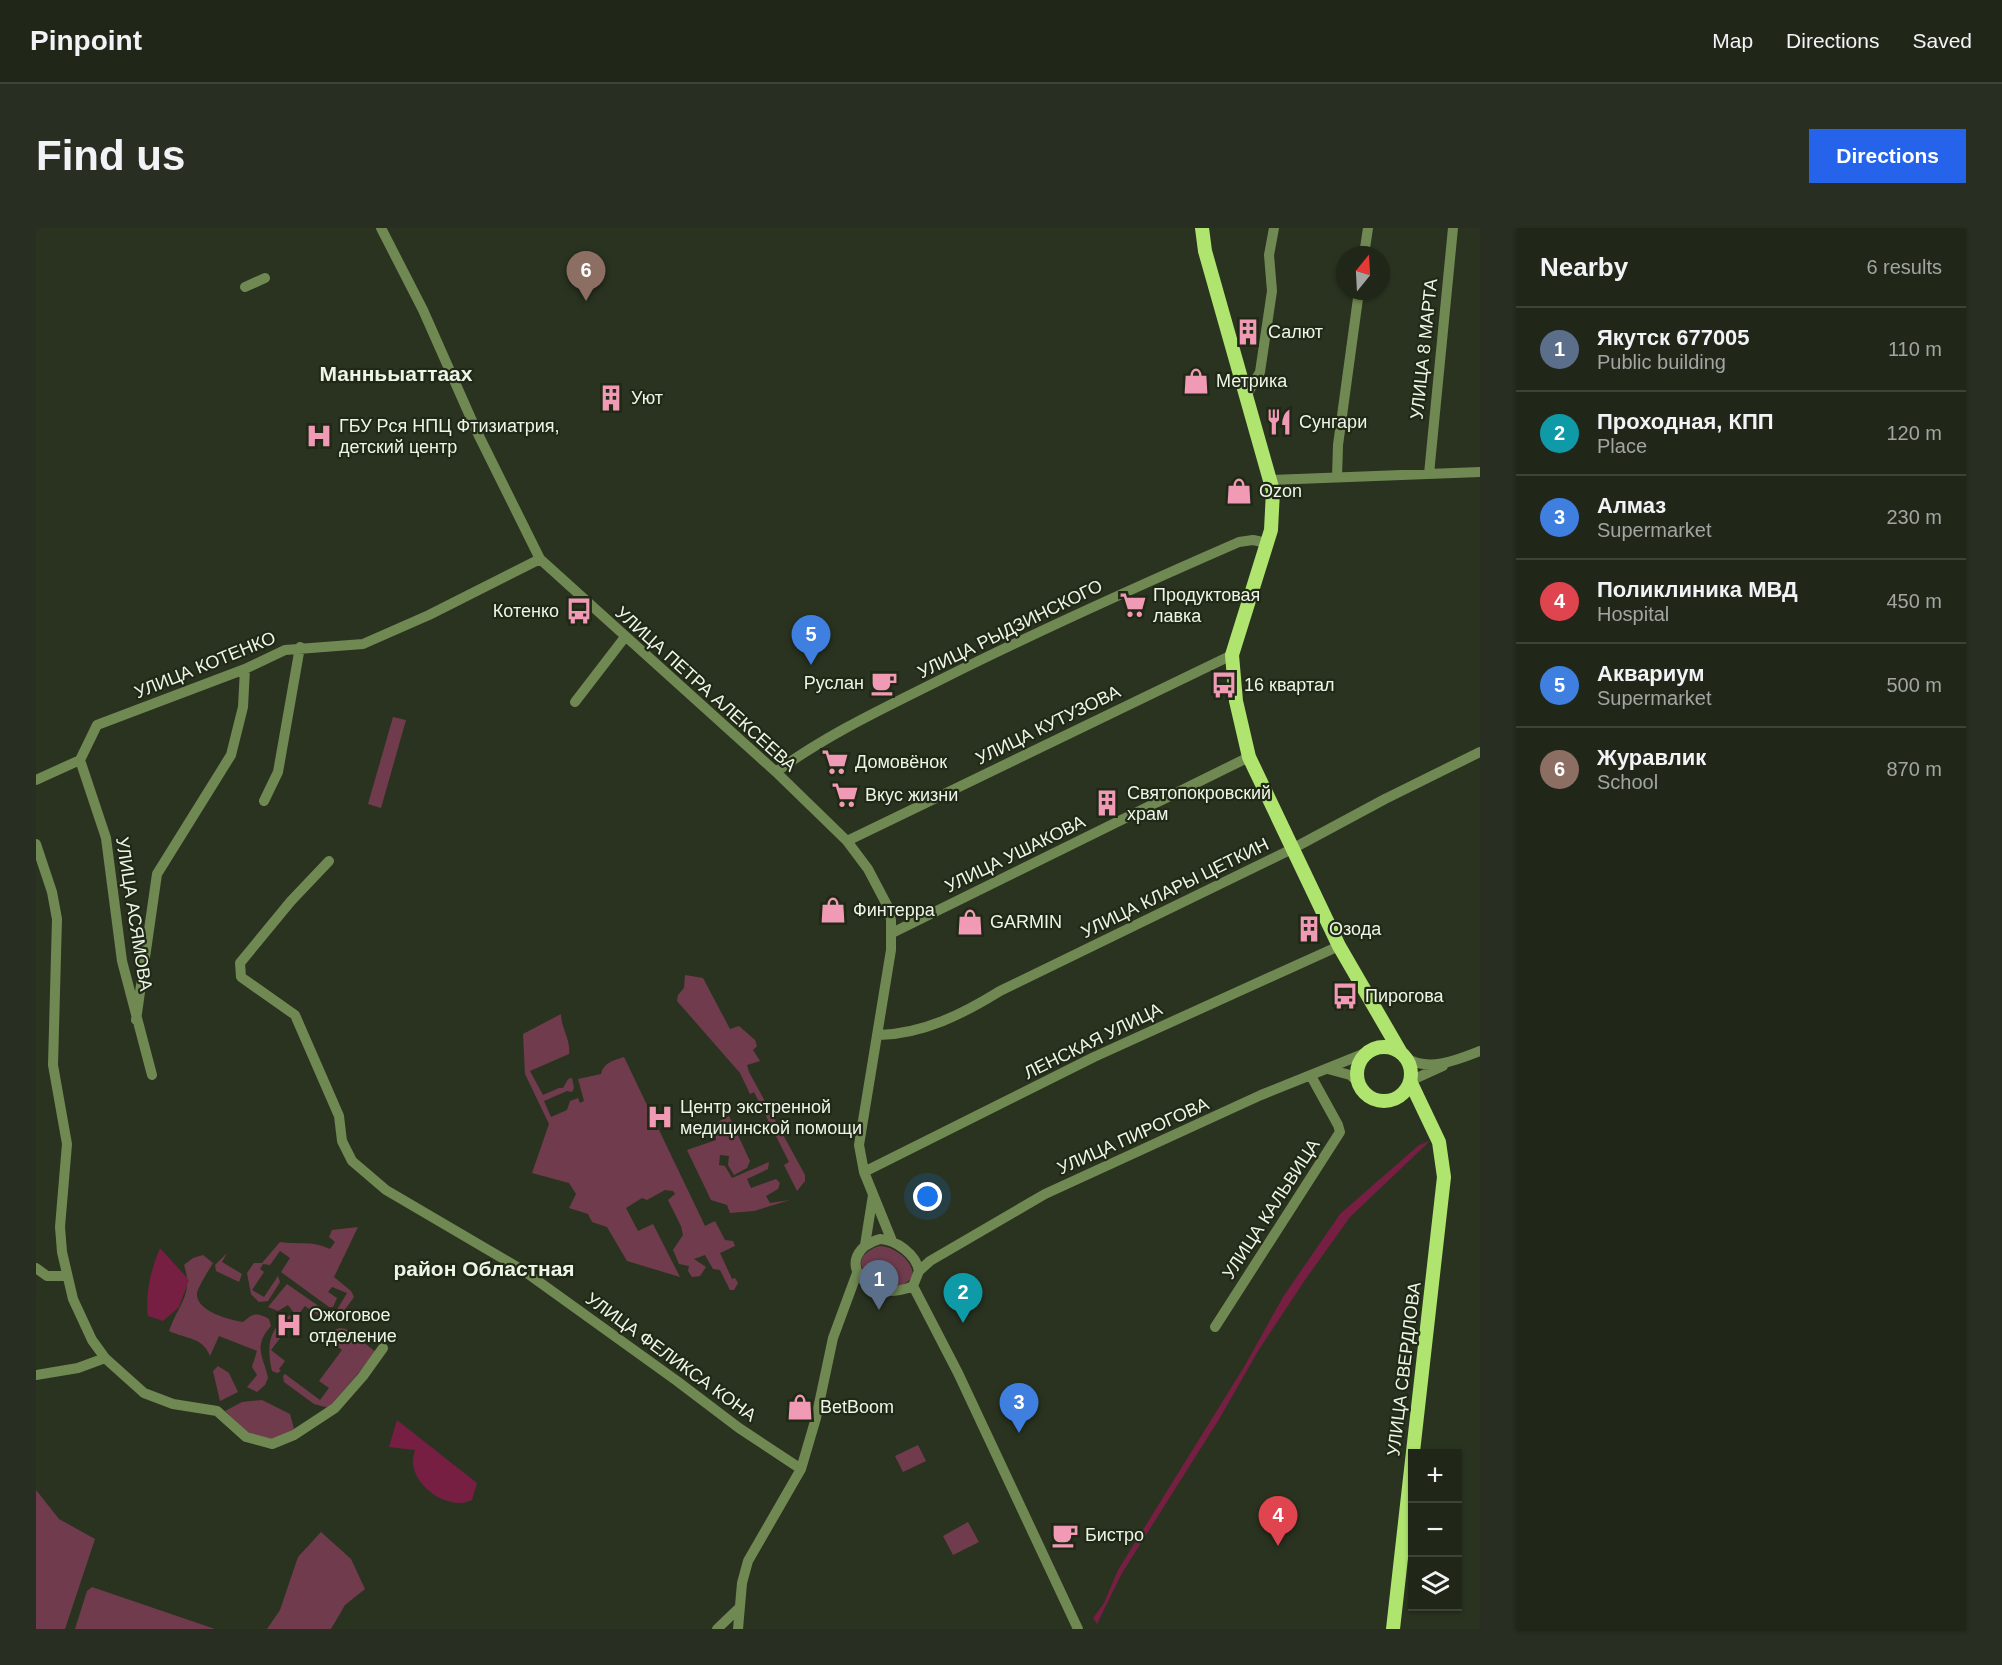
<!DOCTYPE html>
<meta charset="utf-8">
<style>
body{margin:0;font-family:Arial,sans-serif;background:#282e21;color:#f1f3f6}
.controls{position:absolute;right:18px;bottom:18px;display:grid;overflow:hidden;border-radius:0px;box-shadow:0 2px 4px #0004}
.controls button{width:54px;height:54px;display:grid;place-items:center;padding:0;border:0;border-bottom:2px solid #3d4337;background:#202618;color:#f1f3f6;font:30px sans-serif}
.compass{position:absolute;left:1300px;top:18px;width:54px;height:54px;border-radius:50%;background:#202618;box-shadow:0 2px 4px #0004;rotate:18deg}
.you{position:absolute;left:892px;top:969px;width:21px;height:21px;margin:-15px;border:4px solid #fff;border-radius:50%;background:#1a73e8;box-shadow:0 0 0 9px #1a73e833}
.badge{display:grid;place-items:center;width:39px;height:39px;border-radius:50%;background:#2563eb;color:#fff;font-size:20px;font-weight:700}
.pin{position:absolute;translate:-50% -50px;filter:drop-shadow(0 2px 3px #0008)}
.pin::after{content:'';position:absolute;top:32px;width:21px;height:18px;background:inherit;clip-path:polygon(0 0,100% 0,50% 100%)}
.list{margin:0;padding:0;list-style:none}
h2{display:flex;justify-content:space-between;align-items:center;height:78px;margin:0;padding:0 24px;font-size:26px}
h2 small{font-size:20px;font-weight:400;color:#a2a5a2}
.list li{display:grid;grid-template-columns:39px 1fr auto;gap:18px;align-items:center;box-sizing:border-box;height:84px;padding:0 24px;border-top:2px solid #3d4337}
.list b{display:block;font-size:22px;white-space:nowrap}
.list p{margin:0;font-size:20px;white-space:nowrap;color:#a2a5a2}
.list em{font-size:20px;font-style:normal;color:#a2a5a2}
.icon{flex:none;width:33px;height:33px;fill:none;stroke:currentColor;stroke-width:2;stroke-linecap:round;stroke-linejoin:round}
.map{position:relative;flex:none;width:1444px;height:1401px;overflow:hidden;border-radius:0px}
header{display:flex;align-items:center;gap:36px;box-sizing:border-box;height:84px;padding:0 30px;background:#202618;border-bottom:2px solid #3d4337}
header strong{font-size:28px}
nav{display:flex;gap:33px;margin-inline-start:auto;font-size:21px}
.intro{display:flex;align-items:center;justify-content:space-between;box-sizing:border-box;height:144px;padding:0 36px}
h1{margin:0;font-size:42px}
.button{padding:15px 27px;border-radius:0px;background:#2563eb;color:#fff;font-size:21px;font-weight:700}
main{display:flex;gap:36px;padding:0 36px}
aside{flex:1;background:#202618;border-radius:0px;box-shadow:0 2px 4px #0004}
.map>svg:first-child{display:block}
.green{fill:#703c4d}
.water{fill:#761f43}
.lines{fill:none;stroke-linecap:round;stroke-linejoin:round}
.minor{stroke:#708953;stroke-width:10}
.major{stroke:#afe46f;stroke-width:14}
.labels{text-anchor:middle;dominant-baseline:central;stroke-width:4.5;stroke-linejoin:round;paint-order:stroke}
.poi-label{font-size:18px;fill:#eef5e8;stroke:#202916;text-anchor:start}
.street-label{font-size:18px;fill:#eef5e8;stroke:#202916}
.quarter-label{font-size:21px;font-weight:bold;fill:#eef5e8;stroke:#202916}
</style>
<header>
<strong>Pinpoint</strong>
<nav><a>Map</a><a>Directions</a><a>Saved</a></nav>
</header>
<div class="intro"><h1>Find us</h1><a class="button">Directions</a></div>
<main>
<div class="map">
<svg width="1444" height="1401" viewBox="0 0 1444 1401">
<rect width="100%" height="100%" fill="#2a3320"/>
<path class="green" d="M357 489 370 492 345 580 332 576Z
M649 747 667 750 694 801 703 798 719 812 721 818 717 822 724 833 711 837 713 844 769 947V953L761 963 748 937 753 934 718 864 714 866 704 845 641 773 642 767 648 760Z
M525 786C525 800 535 812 533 826L494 843 507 867 523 860H527L532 851 536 850 538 860 536 864 531 863 508 873 515 889 531 882 534 873 542 870 544 875 548 873 542 851 565 846C567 835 578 832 588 829L669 998 679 993 689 1012 697 1013 699 1018 684 1025 696 1051 699 1050 702 1055 698 1062H694L684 1042 677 1041 669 1027 658 1031 670 1039 664 1048 656 1049 652 1043 653 1038 643 1036 637 1022 647 1007 645 998 632 972 639 966 637 963 629 962 611 972 606 970 590 980 602 1003 617 996 644 1049 591 1033 571 999 556 994 552 986 533 980 540 966 533 955 496 945 513 896 489 846 487 806Z
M693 888 714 933 711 940 698 947 692 937 693 928 684 927 683 937 689 938 696 950 733 934 732 941 711 951 715 960 740 951 744 955 742 961 730 968 734 975 754 972 718 983 694 985 691 977 675 972 651 922 680 912V904L676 897Z
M322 999 298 1049 315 1063 318 1069 305 1087H302V1080L311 1065 296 1059 292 1064 301 1070 297 1079H293L245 1044 254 1030 244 1023 234 1037 227 1036 224 1041 228 1044 216 1062 228 1069 242 1048 244 1054 232 1073 223 1074 215 1066 211 1045 218 1035H226L244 1014C264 1017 274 1012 294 1021L299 1014 293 1009 296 1002Z
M843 1018C858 1018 877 1032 877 1048 857 1077 795 1035 843 1018Z
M191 1025 186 1034 206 1046 203 1054 180 1043 179 1037Z
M167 1027 177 1035C174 1040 162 1059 161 1065 159 1083 194 1092 207 1094 217 1085 221 1084 233 1091L235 1098C216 1119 228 1129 232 1150L229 1157 221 1164 211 1159 221 1147 216 1139 221 1123 183 1108 174 1128C167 1109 150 1111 133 1103 142 1077 158 1066 148 1037L157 1030Z
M251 1056 294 1086V1090L291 1094 269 1078 235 1122 249 1133 243 1141 245 1143 241 1145 236 1143C230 1118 233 1097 258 1085L252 1077 242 1083 232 1079Z
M304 1100 310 1101 340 1124 293 1180 278 1176 248 1154 247 1148 249 1146 284 1172 293 1160 283 1153 306 1122 290 1110 295 1103Z
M182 1138 193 1145 202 1164 184 1173 177 1143Z
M226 1172 254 1186 258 1201 241 1212 214 1207 189 1183 206 1174Z
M882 1217 890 1233 867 1244 859 1228Z
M0 1262 23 1291 59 1311 29 1401H0Z
M932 1294 943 1314 917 1327 907 1308Z
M285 1304 315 1331 329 1361 309 1377 295 1401H231L244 1382 262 1329Z
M56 1359 179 1401H39L51 1363Z"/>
<path class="water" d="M1394 913 1314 989 1269 1052 1222 1123 1182 1193 1086 1345 1061 1396 1057 1390 1068 1375 1082 1342 1208 1139 1247 1069 1304 986 1383 917Z
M124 1020 153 1052 143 1079 127 1093 112 1088C109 1064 115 1042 124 1020Z
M361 1192 441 1255 436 1272C414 1283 380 1261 377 1236 376 1232 378 1226 379 1222L353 1219Z"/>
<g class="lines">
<path class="minor" d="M345 0 387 82 441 204 504 331 740 544 811 613 832 641 852 679 855 692V722L823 917 828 944 856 1013
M1328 27 1332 0
M209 59 229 50
M1210 168 1224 144 1236 63 1233 27 1238 0
M1393 246 1417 0
M1301 249 1302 217 1323 63
M1235 252 1444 244
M539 474 589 409
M44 532 70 610 86 733 116 847
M740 544C790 507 848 480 904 452 1002 403 1102 358 1203 314L1217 312 1231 315
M0 552 44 532 61 497 209 441 249 422 327 416 393 387 504 331
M228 573 242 544 264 419
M811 613 1196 427
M0 616 16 664 21 691 17 837 31 916 24 999 26 1024 37 1071 56 1112 69 1130 108 1165 137 1176 181 1183 210 1209 236 1216 258 1207 299 1180 327 1148 347 1120
M293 633 255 673 204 735 205 749 259 787 303 888 306 913 316 933 350 962 488 1043 641 1153 703 1200 765 1241
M856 705 1213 529
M100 792 121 646 195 527 207 479 209 441
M843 807C887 806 927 786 964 763L1256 621 1349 571 1444 524
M1370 830C1393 844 1421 832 1444 823
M1292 841 1314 847 1321 853
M1374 853 1407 838
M828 944 1058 829 1303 718
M844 1011C860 1012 880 1026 883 1043L877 1058C829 1079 794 1026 844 1011Z
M829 1017 837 967
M0 1040 11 1048H31
M883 1043 894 1033 1009 966 1225 867 1332 824
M877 1058 922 1145 1042 1401
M1179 1099 1304 904 1302 897 1275 848
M0 1147 42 1140 69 1130
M681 1401 703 1380
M702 1401 706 1355 712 1333 765 1241 780 1190 797 1110 821 1045"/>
<path class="major" d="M1166 0 1169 23 1237 263 1235 302 1196 427 1200 473 1213 529 1303 718 1365 825
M1321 846a27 27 0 1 1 54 0a27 27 0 1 1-54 0Z
M1357 1401 1408 949 1403 914 1374 853"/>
</g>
<defs>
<g id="building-bare" transform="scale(2.07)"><path d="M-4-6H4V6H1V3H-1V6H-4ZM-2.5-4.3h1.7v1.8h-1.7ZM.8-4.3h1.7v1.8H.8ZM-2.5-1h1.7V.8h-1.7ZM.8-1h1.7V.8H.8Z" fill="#f09ab5" stroke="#202916" stroke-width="2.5" paint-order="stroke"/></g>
<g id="shop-bare" transform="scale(2.07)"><path d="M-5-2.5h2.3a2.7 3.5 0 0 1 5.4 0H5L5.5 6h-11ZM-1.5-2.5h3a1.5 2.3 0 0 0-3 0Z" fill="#f09ab5" stroke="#202916" stroke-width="2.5" paint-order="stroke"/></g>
<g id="restaurant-bare" transform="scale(2.07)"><path d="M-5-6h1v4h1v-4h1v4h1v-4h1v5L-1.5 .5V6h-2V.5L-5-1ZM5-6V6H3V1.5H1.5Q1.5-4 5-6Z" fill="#f09ab5" stroke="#202916" stroke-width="2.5" paint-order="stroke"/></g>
<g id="hospital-bare" transform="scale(2.07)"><path d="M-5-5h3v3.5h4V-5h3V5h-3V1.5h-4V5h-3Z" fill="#f09ab5" stroke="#202916" stroke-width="2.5" paint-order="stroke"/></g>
<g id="supermarket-bare" transform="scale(2.07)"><path d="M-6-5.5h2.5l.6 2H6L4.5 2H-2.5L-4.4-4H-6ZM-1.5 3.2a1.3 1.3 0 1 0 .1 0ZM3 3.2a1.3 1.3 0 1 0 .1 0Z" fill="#f09ab5" stroke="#202916" stroke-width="2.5" paint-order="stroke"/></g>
<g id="bus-bare" transform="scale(2.07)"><path d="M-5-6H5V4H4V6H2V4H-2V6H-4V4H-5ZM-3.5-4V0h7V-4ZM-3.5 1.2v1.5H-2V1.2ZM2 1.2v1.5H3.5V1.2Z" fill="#f09ab5" stroke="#202916" stroke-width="2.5" paint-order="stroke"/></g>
<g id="cafe-bare" transform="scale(2.07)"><path d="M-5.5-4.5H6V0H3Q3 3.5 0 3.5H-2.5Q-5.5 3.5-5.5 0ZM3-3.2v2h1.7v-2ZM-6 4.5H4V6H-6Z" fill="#f09ab5" stroke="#202916" stroke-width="2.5" paint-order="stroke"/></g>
</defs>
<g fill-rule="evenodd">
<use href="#building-bare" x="1212" y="104"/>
<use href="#shop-bare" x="1160" y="153"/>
<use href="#building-bare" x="575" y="170"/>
<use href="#restaurant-bare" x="1243" y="194"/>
<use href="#hospital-bare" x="283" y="208"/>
<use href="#shop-bare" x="1203" y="263"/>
<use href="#supermarket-bare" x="1097" y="377"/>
<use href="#bus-bare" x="543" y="383"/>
<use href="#cafe-bare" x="848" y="455"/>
<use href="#bus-bare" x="1188" y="457"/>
<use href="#supermarket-bare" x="799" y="534"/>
<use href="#supermarket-bare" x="809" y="567"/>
<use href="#building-bare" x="1071" y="575"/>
<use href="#shop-bare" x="797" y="682"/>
<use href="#shop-bare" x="934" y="694"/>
<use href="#building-bare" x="1273" y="701"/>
<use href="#bus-bare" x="1309" y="768"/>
<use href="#hospital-bare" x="624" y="889"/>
<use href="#hospital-bare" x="253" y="1097"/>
<use href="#shop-bare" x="764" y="1179"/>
<use href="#cafe-bare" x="1029" y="1307"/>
</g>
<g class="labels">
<g class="poi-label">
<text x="1232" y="104">Салют</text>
<text x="1180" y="153">Метрика</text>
<text x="595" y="170">Уют</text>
<text x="1263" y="194">Сунгари</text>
<text x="303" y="198">ГБУ Рся НПЦ Фтизиатрия,<tspan x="303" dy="21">детский центр</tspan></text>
<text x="1223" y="263">Ozon</text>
<text x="1117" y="367">Продуктовая<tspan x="1117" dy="21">лавка</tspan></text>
<text x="523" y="383" text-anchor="end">Котенко</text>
<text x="828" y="455" text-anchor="end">Руслан</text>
<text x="1208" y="457">16 квартал</text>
<text x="819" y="534">Домовёнок</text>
<text x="1091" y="565">Святопокровский<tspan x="1091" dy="21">храм</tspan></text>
<text x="829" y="567">Вкус жизни</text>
<text x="817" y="682">Финтерра</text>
<text x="954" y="694">GARMIN</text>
<text x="1293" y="701">Озода</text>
<text x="1329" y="768">Пирогова</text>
<text x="644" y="879">Центр экстренной<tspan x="644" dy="21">медицинской помощи</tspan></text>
<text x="273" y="1087">Ожоговое<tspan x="273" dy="21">отделение</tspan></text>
<text x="784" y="1179">BetBoom</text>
<text x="1049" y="1307">Бистро</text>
</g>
<g class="street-label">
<text transform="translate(1388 121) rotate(-84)">УЛИЦА 8 МАРТА</text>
<text transform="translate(974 401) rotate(-26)">УЛИЦА РЫДЗИНСКОГО</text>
<text transform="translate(169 437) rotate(-22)">УЛИЦА КОТЕНКО</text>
<text transform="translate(670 461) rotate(42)">УЛИЦА ПЕТРА АЛЕКСЕЕВА</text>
<text transform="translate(1012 497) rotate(-26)">УЛИЦА КУТУЗОВА</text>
<text transform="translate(979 626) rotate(-26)">УЛИЦА УШАКОВА</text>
<text transform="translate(1139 660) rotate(-26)">УЛИЦА КЛАРЫ ЦЕТКИН</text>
<text transform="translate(98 686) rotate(81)">УЛИЦА АСЯМОВА</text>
<text transform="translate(1057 813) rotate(-26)">ЛЕНСКАЯ УЛИЦА</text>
<text transform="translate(1097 908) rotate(-24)">УЛИЦА ПИРОГОВА</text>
<text transform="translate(1235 981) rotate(-57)">УЛИЦА КАЛЬВИЦА</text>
<text transform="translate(635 1129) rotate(36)">УЛИЦА ФЕЛИКСА КОНА</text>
<text transform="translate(1368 1141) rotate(-83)">УЛИЦА СВЕРДЛОВА</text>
</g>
<g class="quarter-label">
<text x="360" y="145">Манньыаттаах</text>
<text x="448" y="1040">район Областная</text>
</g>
</g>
</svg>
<div class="controls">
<button>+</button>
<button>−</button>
<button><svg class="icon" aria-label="layers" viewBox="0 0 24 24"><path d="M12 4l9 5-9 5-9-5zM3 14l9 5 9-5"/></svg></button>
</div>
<svg class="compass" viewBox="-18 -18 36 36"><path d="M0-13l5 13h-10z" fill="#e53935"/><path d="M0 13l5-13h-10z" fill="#a2a5a2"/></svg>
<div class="you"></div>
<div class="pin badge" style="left:843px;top:1082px;background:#5c6f8a">1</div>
<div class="pin badge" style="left:927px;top:1095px;background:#0f9aa8">2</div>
<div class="pin badge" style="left:983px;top:1205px;background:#3f7fe0">3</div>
<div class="pin badge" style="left:1242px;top:1318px;background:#e0444e">4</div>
<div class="pin badge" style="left:775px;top:437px;background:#3f7fe0">5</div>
<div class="pin badge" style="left:550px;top:73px;background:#8d6e63">6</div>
</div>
<aside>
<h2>Nearby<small>6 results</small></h2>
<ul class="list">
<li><span class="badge" style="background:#5c6f8a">1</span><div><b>Якутск 677005</b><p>Public building</p></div><em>110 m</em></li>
<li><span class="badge" style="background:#0f9aa8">2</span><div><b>Проходная, КПП</b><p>Place</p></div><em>120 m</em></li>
<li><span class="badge" style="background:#3f7fe0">3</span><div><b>Алмаз</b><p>Supermarket</p></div><em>230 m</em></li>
<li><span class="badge" style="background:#e0444e">4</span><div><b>Поликлиника МВД</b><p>Hospital</p></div><em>450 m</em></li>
<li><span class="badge" style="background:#3f7fe0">5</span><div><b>Аквариум</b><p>Supermarket</p></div><em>500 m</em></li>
<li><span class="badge" style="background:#8d6e63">6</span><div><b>Журавлик</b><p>School</p></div><em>870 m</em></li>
</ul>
</aside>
</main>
